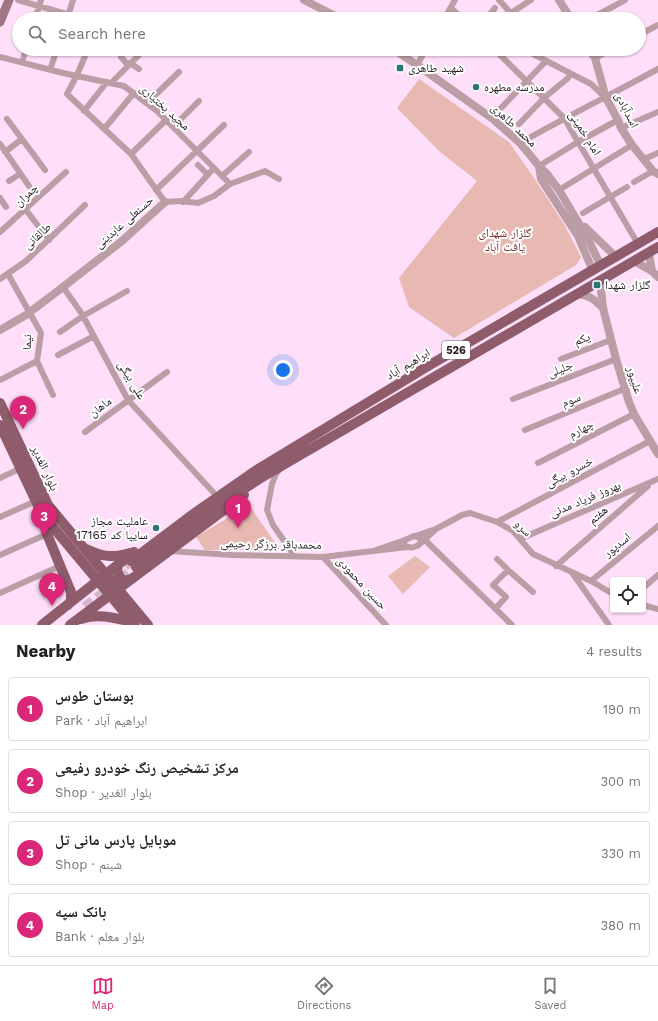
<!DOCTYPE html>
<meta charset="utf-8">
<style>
body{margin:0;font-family:"Work Sans","Noto Naskh Arabic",sans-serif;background:#f2f2f2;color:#222}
.controls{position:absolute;right:12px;bottom:12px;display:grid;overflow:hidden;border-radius:4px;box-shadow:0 1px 3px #0004}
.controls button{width:36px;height:36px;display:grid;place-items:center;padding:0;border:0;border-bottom:1px solid #e0e0e0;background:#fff;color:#222;font:20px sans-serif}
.you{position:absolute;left:283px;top:370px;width:14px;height:14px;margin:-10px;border:3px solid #fff;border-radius:50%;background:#1a73e8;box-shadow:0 0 0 6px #1a73e833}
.badge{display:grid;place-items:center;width:26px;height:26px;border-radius:50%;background:#db2777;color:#fff;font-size:13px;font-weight:700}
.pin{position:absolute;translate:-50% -33px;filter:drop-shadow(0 1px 2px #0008)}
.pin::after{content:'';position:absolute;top:21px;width:14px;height:12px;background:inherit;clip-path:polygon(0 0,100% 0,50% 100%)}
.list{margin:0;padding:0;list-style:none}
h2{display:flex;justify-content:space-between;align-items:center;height:52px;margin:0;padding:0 16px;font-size:17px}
h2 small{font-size:13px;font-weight:400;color:#767676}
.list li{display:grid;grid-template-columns:26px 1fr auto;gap:12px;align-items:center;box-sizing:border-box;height:64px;margin:0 8px 8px;padding:0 8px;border:1px solid #e0e0e0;border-radius:4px}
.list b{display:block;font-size:15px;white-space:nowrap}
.list p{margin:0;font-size:13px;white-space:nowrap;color:#767676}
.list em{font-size:13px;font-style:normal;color:#767676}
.icon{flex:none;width:22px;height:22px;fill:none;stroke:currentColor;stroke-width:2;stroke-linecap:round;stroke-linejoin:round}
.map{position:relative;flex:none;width:658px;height:625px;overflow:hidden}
.search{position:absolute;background:#fff;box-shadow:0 1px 3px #0004;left:12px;right:12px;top:12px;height:44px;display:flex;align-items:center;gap:10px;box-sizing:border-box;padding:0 14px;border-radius:22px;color:#767676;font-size:15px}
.sheet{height:340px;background:#fff}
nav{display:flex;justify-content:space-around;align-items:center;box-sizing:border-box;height:56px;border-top:1px solid #e0e0e0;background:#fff;font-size:11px;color:#767676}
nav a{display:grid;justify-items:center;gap:2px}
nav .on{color:#db2777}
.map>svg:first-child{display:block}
.green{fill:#e8b8b2}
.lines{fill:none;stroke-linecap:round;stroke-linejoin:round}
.primary-tunnel{stroke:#d3b7ce;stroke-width:10;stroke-dasharray:10 5;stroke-linecap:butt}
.minor{stroke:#ba9da5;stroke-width:6}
.tertiary{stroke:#ba9da5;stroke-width:8}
.secondary{stroke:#a27784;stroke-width:9}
.primary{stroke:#8f5c6c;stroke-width:10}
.poi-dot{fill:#2c7676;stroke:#fff;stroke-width:1.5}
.labels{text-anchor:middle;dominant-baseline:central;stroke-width:4;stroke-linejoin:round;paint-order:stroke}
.shield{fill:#fff;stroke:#675f66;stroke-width:1}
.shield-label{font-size:11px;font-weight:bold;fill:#261b24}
.poi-label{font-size:12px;fill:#261b24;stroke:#fff;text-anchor:start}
.street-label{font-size:12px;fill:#261b24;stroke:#fff}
.park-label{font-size:12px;fill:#7c2c27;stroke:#fff}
</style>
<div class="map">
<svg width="658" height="625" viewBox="0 0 658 625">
<rect width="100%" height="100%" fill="#fedef8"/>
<path class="green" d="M419 79 509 142 532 175 564 224 581 257 576 265 454 338 409 307 399 278 477 181 439 151 397 108Z
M249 505 280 550H205L196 537Z
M415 556 430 567 403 594 388 576Z"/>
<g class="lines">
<path class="primary-tunnel" d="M113 575 131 561
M85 607 136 567"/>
<path class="minor" d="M18 0 84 19
M499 0 516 19
M451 8 463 19
M511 13 531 0
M35 19 41 0
M67 19 73 0
M444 19 455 0
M486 19 495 8
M531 19 533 18
M590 19 625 0
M639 35 658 25
M88 49 77 75 67 94 131 154 165 202 181 201 198 203 214 196 230 184 265 171 279 179
M494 49 564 118 638 244
M531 49 533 54 591 84 606 98
M533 54 541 49
M0 57 63 73 124 86 157 111 230 184
M121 57 128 65
M595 58 612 49
M23 59 26 49
M130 63 139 69
M417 65 426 49
M50 70 57 49
M111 83 145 49
M147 103 179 72
M500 109 546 61
M84 111 107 82
M7 119 22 139
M519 124 544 98 568 78
M173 127 199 101
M621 128 658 112
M104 129 134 93
M520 143C566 117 612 94 658 69
M0 144 29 186
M5 152 22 139 45 170
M131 154 166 120
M644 159 658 153
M198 165 208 175
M539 166 578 142 618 120
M222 176 249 152
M9 181 20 174
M634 182 653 171
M156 190 224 125
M559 190 632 145
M0 198 6 207
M183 202 214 168
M26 210 49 240
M583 213 627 187
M0 232 66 172
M8 274 41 333 37 361 53 395
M0 279 26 261 85 205
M63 287 82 314 128 400 213 492
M60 332 83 316 127 291
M58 355 94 336
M561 359 611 340
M0 380 37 361
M513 399 616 359
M525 430 624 389
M85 432 167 372
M538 463 634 414
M280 469 276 474 272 484 267 510 273 525 294 555
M0 478 21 468
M0 517 36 501
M497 522 650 441
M436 529 462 515 470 513 497 522 513 531 533 554 591 581 613 594
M414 536 421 538C422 547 410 550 404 545L405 540Z
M415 536 436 529 422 542
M520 539 658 479
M405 540 373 551 407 547
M425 540 512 625
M169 551 232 555 323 557 373 551
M0 555 47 534
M323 557 386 625
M497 559 508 570
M556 566 648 486
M573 574 609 625
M591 581 658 526
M643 588 658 575
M0 593 60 566
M643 605 658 609
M495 609 506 597 493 585 508 570 533 592"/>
<path class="tertiary" d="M304 0 341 19
M559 0 571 19
M393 49 417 65 493 119 520 143 539 166 547 174 559 190 587 237 601 266
M589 49 595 58 606 98 618 120 621 128 632 145 653 171 658 174
M539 166 541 179 578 236 593 271
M585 227 616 257
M634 261 652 271 658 277
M652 271 649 254 653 250
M600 281 603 308 616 359 629 402 634 414 658 454
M578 294C589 295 595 300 603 308
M0 330 26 315 63 287 122 241 165 202"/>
<path class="secondary" d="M0 22 9 0"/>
<path class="primary" d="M0 403 48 505 148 625
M0 425 42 514 135 625
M43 518 47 534 71 592V600L68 605
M86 549C103 557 112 558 130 553
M131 561 196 512 255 471 428 366 658 232
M118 565 117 570 120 578 125 581 131 579
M136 567 200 518 259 479 658 247
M81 619C98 613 115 618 132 622
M42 625 134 552
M70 625 244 495"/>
</g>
<g class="poi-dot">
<rect x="396" y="64" width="8" height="8" rx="2"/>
<circle cx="476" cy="87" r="4"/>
<rect x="593" y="281" width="8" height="8" rx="2"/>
<circle cx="156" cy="528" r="4"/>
</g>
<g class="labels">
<rect class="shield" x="442" y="341" width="28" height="18" rx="3"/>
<g class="shield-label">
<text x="456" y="350">526</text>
</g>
<g class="poi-label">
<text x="408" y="68">شهید طاهری</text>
<text x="484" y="87">مدرسه مطهره</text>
<text x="605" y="285">گلزار شهدا</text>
<text x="148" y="521" text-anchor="end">عاملیت مجاز<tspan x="148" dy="14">سایپا کد 17165</tspan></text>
</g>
<g class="street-label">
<text transform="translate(165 107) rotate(42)">مجید بختیاری</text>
<text transform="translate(627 110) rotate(63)">اسدآبادی</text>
<text transform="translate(514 125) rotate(43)">محمد طاهری</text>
<text transform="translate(585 133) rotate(58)">امام خمینی</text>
<text transform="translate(26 195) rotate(-43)">چمران</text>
<text transform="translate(124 222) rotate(-41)">حسنعلی عابدینی</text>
<text transform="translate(37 236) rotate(-43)">طالقانی</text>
<text transform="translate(582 339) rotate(-21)">یکم</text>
<text transform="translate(27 342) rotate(-88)">نیما</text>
<text transform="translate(408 364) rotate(-31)">ابراهیم آباد</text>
<text transform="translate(560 369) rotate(-22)">جلیلی</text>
<text transform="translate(132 380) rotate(59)">علی بیگی</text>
<text transform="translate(635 380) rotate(73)">علیپور</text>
<text transform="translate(571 400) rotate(-22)">سوم</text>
<text transform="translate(100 407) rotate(-37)">ماهان</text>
<text transform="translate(581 429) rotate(-27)">چهارم</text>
<text transform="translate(45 468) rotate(65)">بلوار الغدیر</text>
<text transform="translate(569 472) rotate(-28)">خسرو بیگی</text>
<text transform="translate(585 499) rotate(-23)">بهروز فریاد مدنی</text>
<text transform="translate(598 515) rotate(-41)">هفتم</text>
<text transform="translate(523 528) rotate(44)">سرو</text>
<text transform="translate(271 544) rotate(1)">محمدباقر برزگر رحیمی</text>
<text transform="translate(617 545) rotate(-39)">اسدپور</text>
<text transform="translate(362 583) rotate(47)">حسین محمودی</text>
</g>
<g class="park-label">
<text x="505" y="233">گلزار شهدای<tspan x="505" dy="14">یافت آباد</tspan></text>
</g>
</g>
</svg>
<div class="controls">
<button><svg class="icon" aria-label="locate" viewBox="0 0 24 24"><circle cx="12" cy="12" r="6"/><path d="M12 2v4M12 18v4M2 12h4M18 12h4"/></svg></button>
</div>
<div class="you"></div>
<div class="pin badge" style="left:238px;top:528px">1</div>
<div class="pin badge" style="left:23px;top:429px">2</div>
<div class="pin badge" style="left:44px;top:536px">3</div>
<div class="pin badge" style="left:52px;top:606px">4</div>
<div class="search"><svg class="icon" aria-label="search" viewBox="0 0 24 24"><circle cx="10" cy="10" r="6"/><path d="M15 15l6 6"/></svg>Search here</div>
</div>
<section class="sheet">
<h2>Nearby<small>4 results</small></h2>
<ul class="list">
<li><span class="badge">1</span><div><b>بوستان طوس</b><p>Park · ابراهیم آباد</p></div><em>190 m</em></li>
<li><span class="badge">2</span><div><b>مرکز تشخیص رنگ خودرو رفیعی</b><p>Shop · بلوار الغدیر</p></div><em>300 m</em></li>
<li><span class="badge">3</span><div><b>موبایل پارس مانی تل</b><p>Shop · شبنم</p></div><em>330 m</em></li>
<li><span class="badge">4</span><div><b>بانک سپه</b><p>Bank · بلوار معلم</p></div><em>380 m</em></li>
</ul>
</section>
<nav>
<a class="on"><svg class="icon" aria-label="map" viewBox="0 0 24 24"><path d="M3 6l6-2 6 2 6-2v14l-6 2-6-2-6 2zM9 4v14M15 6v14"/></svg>Map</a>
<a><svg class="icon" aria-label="directions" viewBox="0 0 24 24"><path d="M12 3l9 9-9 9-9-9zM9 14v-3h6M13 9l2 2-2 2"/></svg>Directions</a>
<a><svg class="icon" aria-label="saved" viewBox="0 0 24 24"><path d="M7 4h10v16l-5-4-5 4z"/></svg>Saved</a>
</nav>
